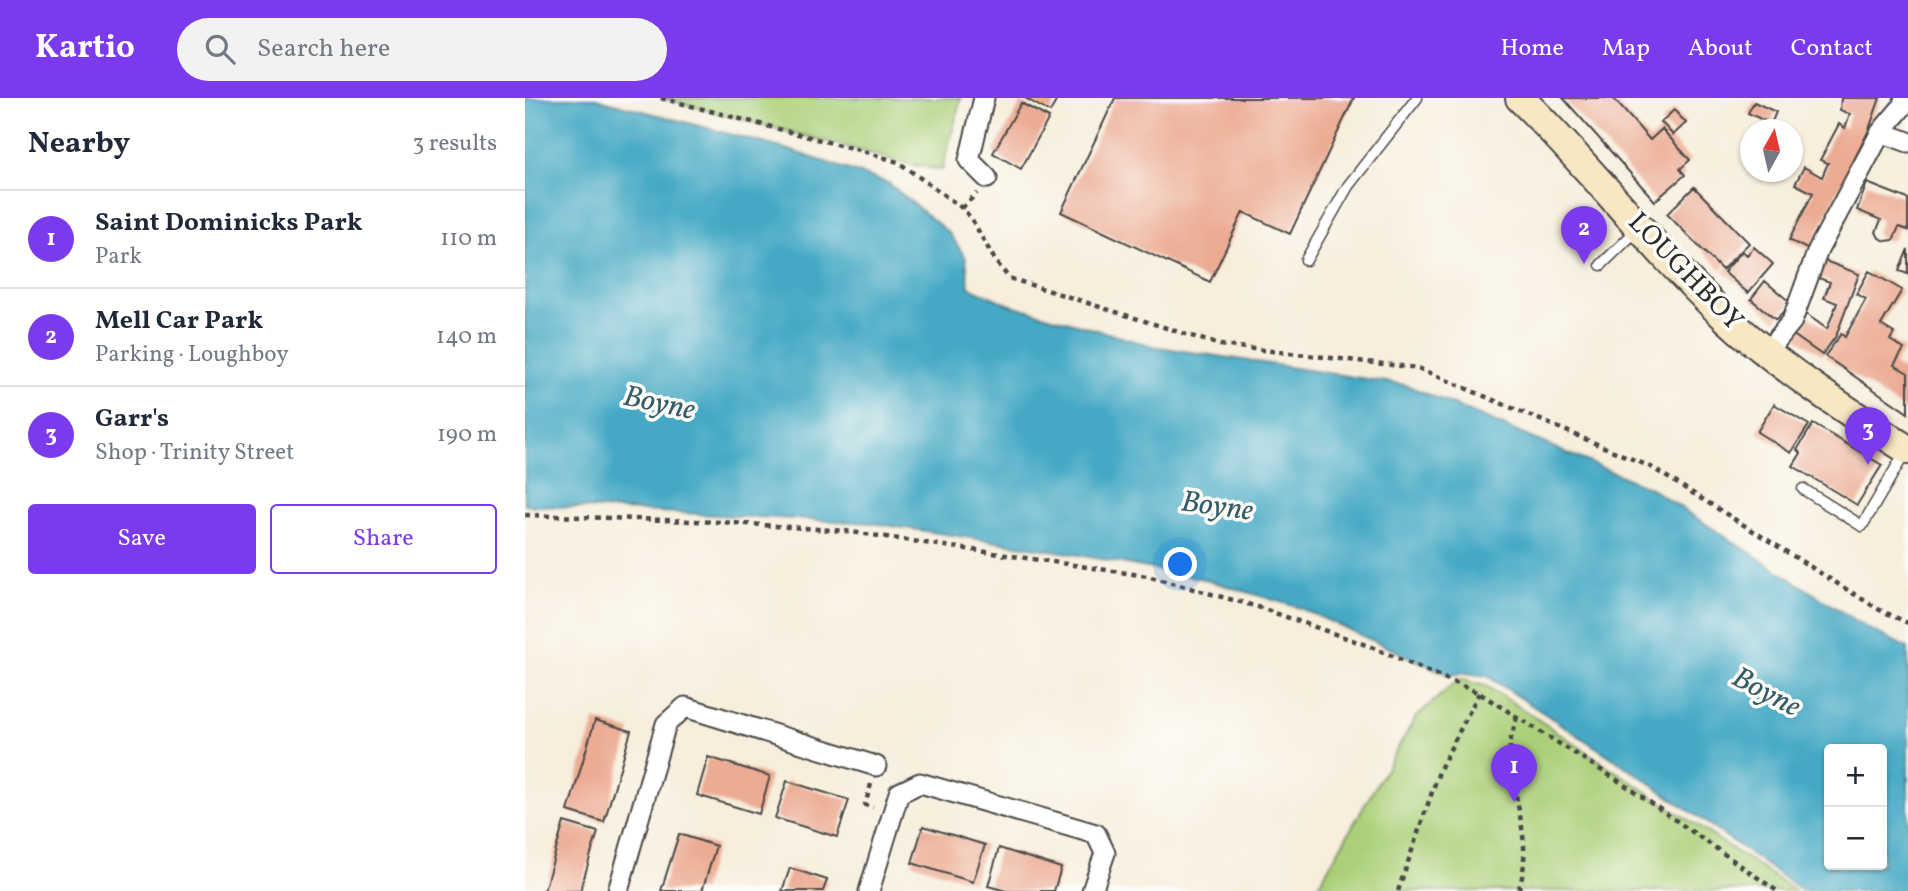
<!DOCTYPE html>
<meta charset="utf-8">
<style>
body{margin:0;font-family:Vollkorn,serif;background:#f2f2f3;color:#1f2937}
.controls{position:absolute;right:21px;bottom:21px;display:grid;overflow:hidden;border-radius:7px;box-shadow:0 2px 5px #0004}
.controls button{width:63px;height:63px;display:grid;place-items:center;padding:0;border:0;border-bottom:2px solid #e0e1e3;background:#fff;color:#1f2937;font:35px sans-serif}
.compass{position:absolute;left:1215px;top:21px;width:63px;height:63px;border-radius:50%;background:#fff;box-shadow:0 2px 5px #0004;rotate:8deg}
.you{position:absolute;left:656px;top:467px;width:24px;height:24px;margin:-18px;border:5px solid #fff;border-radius:50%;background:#1a73e8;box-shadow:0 0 0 10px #1a73e833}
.badge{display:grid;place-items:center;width:46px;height:46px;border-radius:50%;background:#7c3aed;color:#fff;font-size:23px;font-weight:700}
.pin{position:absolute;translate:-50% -58px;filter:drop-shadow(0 2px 4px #0008)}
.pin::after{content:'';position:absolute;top:37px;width:24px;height:21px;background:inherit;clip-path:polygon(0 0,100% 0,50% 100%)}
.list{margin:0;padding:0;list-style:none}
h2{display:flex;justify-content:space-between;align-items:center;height:91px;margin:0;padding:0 28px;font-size:30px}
h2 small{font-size:23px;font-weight:400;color:#747a83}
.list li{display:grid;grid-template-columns:46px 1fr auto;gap:21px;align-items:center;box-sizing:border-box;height:98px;padding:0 28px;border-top:2px solid #e0e1e3}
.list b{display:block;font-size:26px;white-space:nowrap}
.list p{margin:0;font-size:23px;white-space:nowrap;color:#747a83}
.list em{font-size:23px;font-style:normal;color:#747a83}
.actions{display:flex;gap:14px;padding:21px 28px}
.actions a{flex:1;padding:16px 0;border:2px solid #7c3aed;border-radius:7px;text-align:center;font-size:24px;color:#7c3aed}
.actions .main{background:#7c3aed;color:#fff}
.icon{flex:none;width:38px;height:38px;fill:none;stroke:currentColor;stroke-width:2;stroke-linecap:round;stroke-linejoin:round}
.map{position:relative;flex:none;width:1383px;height:793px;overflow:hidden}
header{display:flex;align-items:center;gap:42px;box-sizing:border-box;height:98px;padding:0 35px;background:#7c3aed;color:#fff}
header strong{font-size:33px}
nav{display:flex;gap:38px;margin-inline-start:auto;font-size:24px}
.search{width:490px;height:63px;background:#f2f2f3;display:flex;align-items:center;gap:18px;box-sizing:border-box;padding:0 24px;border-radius:38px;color:#747a83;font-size:26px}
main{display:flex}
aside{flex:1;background:#fff}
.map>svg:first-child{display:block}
.green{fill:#abd079;stroke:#6b7e52;stroke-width:2}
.water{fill:#45a9c5;stroke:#386a78;stroke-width:2;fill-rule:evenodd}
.building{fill:#ecab93}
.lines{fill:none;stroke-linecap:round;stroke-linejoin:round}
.service-casing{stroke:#4a4846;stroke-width:13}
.minor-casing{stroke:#4a4846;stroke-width:23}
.secondary-casing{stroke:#4a4846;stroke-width:32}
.path{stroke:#4a4846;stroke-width:4.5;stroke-dasharray:5 5;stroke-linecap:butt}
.service{stroke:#fff;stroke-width:10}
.minor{stroke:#fff;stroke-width:19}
.secondary{stroke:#f8e7c3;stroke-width:28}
.labels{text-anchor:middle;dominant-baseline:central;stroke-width:7;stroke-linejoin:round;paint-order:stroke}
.street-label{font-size:28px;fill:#2b2b2b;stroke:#fdfcf7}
.water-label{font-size:30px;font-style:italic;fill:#355d69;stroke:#fdfcf7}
</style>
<header>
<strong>Kartio</strong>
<div class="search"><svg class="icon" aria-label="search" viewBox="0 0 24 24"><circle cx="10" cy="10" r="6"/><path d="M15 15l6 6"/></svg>Search here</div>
<nav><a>Home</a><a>Map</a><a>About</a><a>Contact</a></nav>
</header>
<main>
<aside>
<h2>Nearby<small>3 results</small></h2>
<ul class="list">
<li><span class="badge">1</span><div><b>Saint Dominicks Park</b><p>Park</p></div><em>110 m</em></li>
<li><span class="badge">2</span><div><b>Mell Car Park</b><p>Parking · Loughboy</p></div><em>140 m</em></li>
<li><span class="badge">3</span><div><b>Garr's</b><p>Shop · Trinity Street</p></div><em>190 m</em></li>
</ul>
<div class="actions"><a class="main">Save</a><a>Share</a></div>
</aside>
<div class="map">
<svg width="1383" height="793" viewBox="0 0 1383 793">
<rect width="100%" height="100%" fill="#fdfcf7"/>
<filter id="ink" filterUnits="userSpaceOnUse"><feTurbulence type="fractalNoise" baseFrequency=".0143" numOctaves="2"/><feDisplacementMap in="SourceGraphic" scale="14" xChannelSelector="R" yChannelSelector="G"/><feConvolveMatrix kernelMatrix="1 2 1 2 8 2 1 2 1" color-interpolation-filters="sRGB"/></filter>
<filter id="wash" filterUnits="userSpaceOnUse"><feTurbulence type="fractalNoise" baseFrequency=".00686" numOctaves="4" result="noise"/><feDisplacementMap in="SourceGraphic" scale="28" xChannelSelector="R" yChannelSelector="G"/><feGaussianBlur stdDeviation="1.57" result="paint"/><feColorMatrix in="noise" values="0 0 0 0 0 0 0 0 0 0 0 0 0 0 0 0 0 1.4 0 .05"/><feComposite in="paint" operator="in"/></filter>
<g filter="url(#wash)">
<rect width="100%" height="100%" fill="#f7eedc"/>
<path class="green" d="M136 0H436L417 72 373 64 341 54Z
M934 581 961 588 999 612 1270 793H790L891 619Z"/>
<path class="water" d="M0 0H70L264 52 363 85 424 135 441 160 444 189 483 206 627 248 881 287 1125 390 1342 530 1383 550V793H1278L1118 680 962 578 940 575 924 577 775 510 675 480 538 454 347 425 0 407ZM1304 651H1357V767H1304Z"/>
<g id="blocks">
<path class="building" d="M500 0H533L525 14Z
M590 0H829L765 136 718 114 685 184 536 114Z
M1038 0H1088L1125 42 1137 31 1165 62 1155 71 1160 77 1130 103Z
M1316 0H1355L1343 34 1284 152 1264 142 1288 95 1270 86 1279 69 1297 79 1303 65 1295 62 1314 26 1320 30 1325 16 1315 12Z
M1229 4 1251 14 1246 26 1223 15Z
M496 5 524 20 496 71 468 55Z
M1149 12 1161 25 1148 37 1136 24Z
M1342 85 1383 101V132L1374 129 1368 142 1361 143 1354 140 1351 134 1356 122 1332 112Z
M1169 89 1224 145 1197 172 1142 116Z
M1229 149 1248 166 1223 195 1199 174 1217 153 1222 157Z
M1383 151V176L1374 173Z
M1295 161 1334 176 1311 238 1297 257 1267 236 1281 216 1302 231 1312 205 1299 200 1305 184 1288 178Z
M1344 173 1377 192 1356 227 1369 235 1365 242 1379 251 1369 267 1383 275V315L1300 258 1316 236 1320 239 1341 201 1331 196Z
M1240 183 1266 205 1251 222 1226 201Z
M1249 306 1284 327 1266 355 1232 334Z
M1288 326 1357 367 1332 407 1268 368 1276 355 1272 352Z
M70 622 106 633 79 724 43 713Z
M183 659 245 678 234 716 172 697Z
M262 683 324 702 312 739 250 720Z
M39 724 73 734 66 756 55 793H19Z
M398 728 460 747 448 784 387 765Z
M154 736 191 748 177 793H136Z
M474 750 536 770 529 793H481L463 788Z
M265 770 302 782 298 793H257Z"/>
</g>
</g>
<g filter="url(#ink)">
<use href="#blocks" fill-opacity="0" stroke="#4a4846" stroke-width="2"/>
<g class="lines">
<g class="service-casing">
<path id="service" d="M781 162 823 88 892 0
M1076 167 1112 132
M1278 391 1337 428 1381 353"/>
</g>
<g class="minor-casing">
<path id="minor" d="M459 0 444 62 462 80
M1356 34 1377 9 1380 0
M1242 254 1267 223 1293 152 1356 34 1383 44
M93 793 141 626 160 609 351 668
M344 793 374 695 395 685 571 736 580 755 567 793"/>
</g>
<g class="secondary-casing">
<path id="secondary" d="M995 0C1066 69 1126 149 1198 217 1251 267 1322 313 1383 352"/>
</g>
<path class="path" d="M136 0 341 54 373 64 437 110 446 120 471 164 484 180 695 247 893 270 1126 369 1353 511 1383 525
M437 110 452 95
M0 417 195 424 320 433 622 478 733 509 844 548 954 595 1103 689 1252 793
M992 619C990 627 986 637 985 646 984 696 1011 744 993 793
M346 686 340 707 348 710
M873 793 915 671 954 595"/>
<use href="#service" class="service"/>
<use href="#minor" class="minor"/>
<use href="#secondary" class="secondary"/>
</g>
</g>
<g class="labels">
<g class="street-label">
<text transform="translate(1160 174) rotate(46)">LOUGHBOY</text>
</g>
<g class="water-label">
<text transform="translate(134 306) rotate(12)">Boyne</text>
<text transform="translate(692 409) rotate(8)">Boyne</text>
<text transform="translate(1241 595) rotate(28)">Boyne</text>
</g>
</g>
</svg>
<div class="controls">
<button>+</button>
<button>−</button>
</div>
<svg class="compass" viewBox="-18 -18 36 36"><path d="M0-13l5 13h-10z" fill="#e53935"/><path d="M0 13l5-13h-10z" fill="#747a83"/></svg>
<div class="you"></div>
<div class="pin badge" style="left:989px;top:704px">1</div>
<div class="pin badge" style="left:1059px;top:166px">2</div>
<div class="pin badge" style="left:1343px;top:367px">3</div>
</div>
</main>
